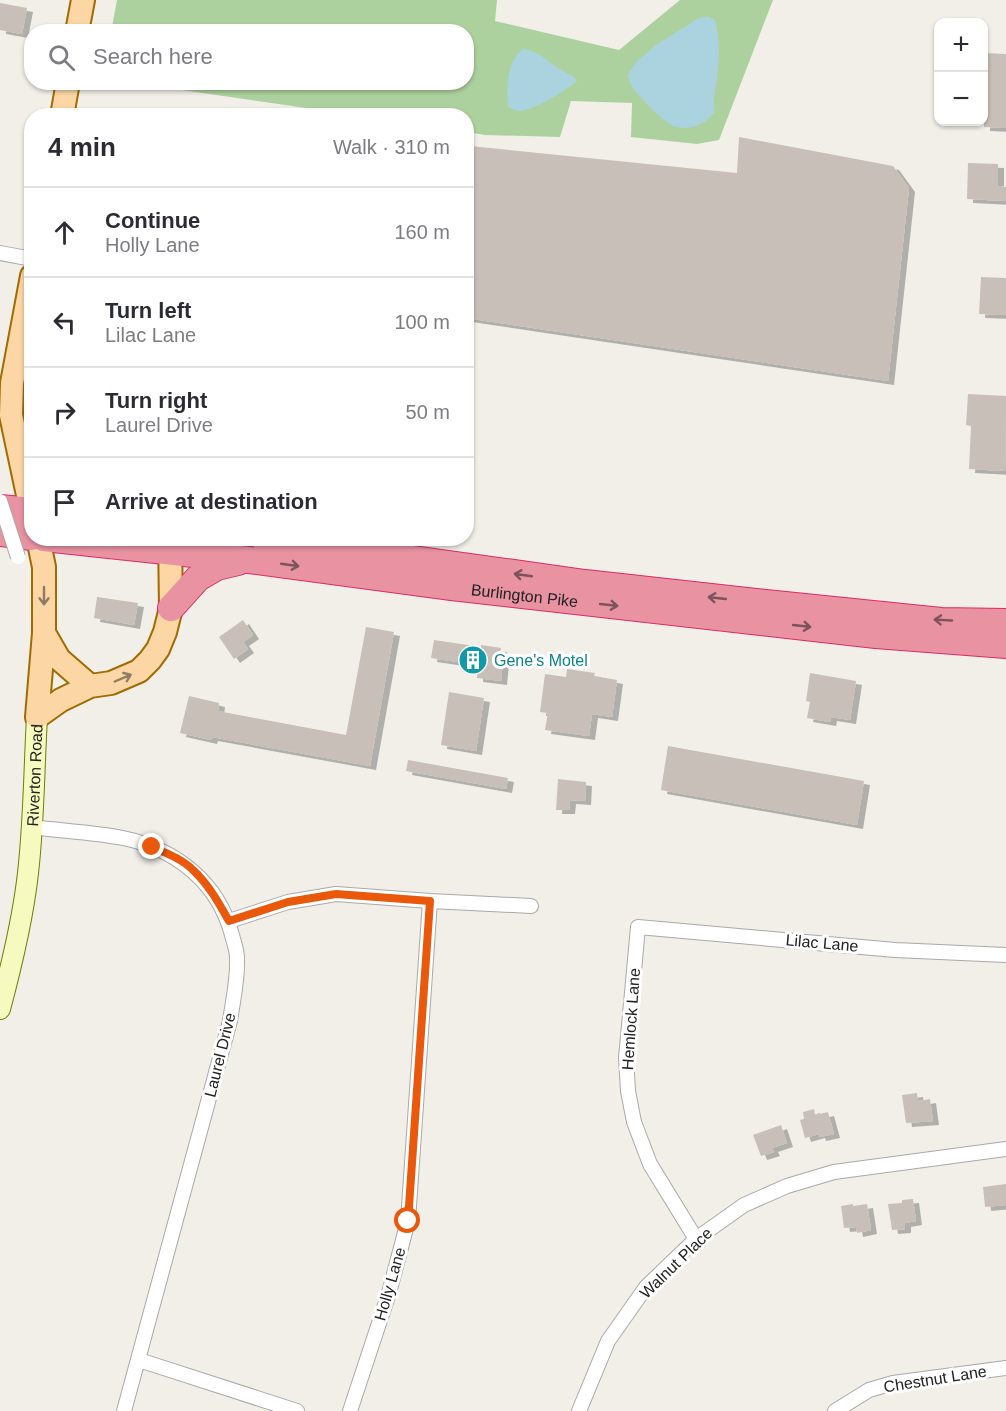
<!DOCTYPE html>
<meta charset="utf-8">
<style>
body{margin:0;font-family:Arial,sans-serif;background:#f7f7f7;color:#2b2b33}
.controls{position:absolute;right:18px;top:18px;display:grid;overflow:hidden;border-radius:12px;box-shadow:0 2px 4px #0004}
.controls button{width:54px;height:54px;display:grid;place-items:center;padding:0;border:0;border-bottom:2px solid #e1e1e2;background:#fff;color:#2b2b33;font:30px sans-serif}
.stop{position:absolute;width:18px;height:18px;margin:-14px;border:4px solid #ea580c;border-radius:50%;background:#fff}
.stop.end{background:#ea580c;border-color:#fff;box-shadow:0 2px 6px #0008}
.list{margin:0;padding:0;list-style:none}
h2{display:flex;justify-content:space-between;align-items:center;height:78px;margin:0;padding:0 24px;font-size:26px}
h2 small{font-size:20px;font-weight:400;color:#7c7c81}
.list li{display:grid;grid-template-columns:39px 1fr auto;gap:18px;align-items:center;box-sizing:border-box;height:90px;padding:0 24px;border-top:2px solid #e1e1e2}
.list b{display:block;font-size:22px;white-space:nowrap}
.list p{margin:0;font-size:20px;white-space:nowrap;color:#7c7c81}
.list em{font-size:20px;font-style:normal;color:#7c7c81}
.icon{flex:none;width:33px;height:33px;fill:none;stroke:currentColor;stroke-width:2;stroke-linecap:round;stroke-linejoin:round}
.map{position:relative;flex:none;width:1006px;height:1411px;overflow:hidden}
.search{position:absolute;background:#fff;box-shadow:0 2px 4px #0004;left:24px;top:24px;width:450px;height:66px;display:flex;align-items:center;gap:15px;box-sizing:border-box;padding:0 21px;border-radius:24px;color:#7c7c81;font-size:22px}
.panel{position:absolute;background:#fff;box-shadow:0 2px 4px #0004;left:24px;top:108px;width:450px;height:438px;border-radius:24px}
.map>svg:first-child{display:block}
.forest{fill:#add19e}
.water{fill:#aad3df}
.building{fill:#c7bfb8;filter:url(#shadow)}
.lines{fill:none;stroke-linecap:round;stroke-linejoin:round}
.street-casing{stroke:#a9a9a9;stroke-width:16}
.secondary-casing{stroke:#707d05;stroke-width:22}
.primary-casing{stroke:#a06b00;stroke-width:26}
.highway-casing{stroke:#dc2a67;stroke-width:28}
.street{stroke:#fff;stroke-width:14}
.secondary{stroke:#f7fabf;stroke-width:20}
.primary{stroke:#fcd6a4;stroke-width:22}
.highway{stroke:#e892a2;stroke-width:26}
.street-bridge-casing{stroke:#a9a9a9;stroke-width:16;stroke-linecap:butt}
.street-bridge{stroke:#fff;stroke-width:14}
.oneway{stroke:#7b545c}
.oneway2{stroke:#8f7c63}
.route{stroke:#ea580c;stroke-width:8}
.labels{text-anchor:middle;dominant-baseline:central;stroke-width:6;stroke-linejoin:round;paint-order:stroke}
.street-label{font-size:16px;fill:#222;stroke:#fff}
.culture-label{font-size:16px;fill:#0d838f;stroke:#fff;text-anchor:start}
</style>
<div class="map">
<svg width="1006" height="1411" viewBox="0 0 1006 1411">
<defs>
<filter id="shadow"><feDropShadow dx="6" dy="4" stdDeviation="0" flood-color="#0004"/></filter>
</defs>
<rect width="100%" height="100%" fill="#f2efe9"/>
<path class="forest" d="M117 0H497L495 21 619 50 680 0H773L719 140 697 144 631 137 632 103 571 101 560 137 485 135 467 132 466 116 355 115 134 83 466 82V32H111Z"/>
<path class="water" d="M708 17 715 20C720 38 719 59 717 78 716 90 712 100 714 112 705 125 691 130 676 127 666 125 636 94 631 85 629 81 629 79 628 75L635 63 656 45 699 18Z
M523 49C538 50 549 63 561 70 568 74 573 74 577 81 564 92 538 108 521 111 516 111 512 109 508 107 506 87 507 62 523 49Z"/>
<path class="building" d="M0 3 27 8 22 34 0 30Z
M984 53 1006 54V128L984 127Z
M739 137 893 166 909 188 888 381 466 318V172L470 146 737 173Z
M968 163 998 164V186L1006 187V201L967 199Z
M981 277 1006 278V315L979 314Z
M968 394 1006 396 1005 471 969 469 971 426 966 425Z
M97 597 138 603 134 625 94 618Z
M243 620 253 635 243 642 248 649 234 659 219 637Z
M366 627 394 632 370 766 212 737 211 740 180 733 189 696 219 703 218 711 346 735Z
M434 640 481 647V645L501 648 499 659 503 660 501 681 477 678 478 665 431 658Z
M567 669 595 673 594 676 617 680 612 717 592 714 589 736 545 730 548 713 540 712 545 674 566 677Z
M810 673 856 681 850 720 831 717 830 722 807 718 810 702 806 701Z
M449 692 484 698 476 751 441 745Z
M668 746 864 781 857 825 661 790Z
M408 760 508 778 506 789 406 771Z
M558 779 586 782 585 801 570 800 569 810H556Z
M917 1093 918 1101 930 1099 933 1121 906 1123 902 1095Z
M814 1109 815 1115 828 1112 834 1134 820 1137 819 1134 805 1138 800 1120 804 1119 803 1112Z
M781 1125 787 1143 772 1148 774 1152 761 1156 753 1135Z
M1006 1184V1205L985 1207 983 1187Z
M913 1199 916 1221 905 1223V1229L892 1230 888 1204 902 1203V1200Z
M853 1204V1206L867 1204 871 1230 857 1233 856 1227 844 1228 841 1206Z"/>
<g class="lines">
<g class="street-casing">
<path id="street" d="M0 253 32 259
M32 827C62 831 93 832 123 838 176 849 218 882 232 935 234 943 237 950 237 958 238 979 233 1000 230 1021L124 1411
M229 921 288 902 336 894 430 901 531 906
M696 1239 650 1164 634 1122 628 1091 626 1058 638 927 895 950 1006 955
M139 1360 297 1411
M350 1411 389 1293 408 1221 430 901
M579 1411 608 1341 646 1287 696 1239 744 1205 787 1186 834 1172 1006 1149
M835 1411 869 1390 893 1383 1006 1368"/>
</g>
<g class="secondary-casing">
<g id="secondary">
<path id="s1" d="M0 1009C12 964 23 919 28 873 34 821 34 769 37 717"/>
</g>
</g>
<g class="primary-casing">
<path id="primary" d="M77 32 83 0
M62 116 68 82
M32 276 12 383 11 415 32 514
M44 633 59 659 90 686
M37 717 61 700 90 686 111 683 139 671 150 660 158 649 165 632 171 608 170 538
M37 717 44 633V567L38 538"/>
</g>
<g class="highway-casing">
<g id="highway">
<path d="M0 508 32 511"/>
<path d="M0 533 32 537"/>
<path id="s2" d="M44 538 249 560 452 587 876 635 1006 645"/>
<path d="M263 538 585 583 775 604 941 621 1006 622"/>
<path d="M171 608 198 578 217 567 238 562"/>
</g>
</g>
<use href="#street" class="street"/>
<use href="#secondary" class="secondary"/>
<use href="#primary" class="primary"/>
<use href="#highway" class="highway"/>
<g class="street-bridge-casing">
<path id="street-bridge" d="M0 501 18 557"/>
</g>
<use href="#street-bridge" class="street-bridge"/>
</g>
<defs><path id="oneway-shaft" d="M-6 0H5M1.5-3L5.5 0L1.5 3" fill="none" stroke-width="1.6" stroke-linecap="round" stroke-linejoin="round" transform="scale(1.5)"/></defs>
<g class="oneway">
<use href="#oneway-shaft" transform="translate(290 565) rotate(8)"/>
<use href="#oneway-shaft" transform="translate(523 575) rotate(-172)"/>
<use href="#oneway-shaft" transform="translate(717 598) rotate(-174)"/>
<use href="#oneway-shaft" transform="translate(609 605) rotate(6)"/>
<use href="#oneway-shaft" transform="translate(943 620) rotate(-177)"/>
<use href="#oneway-shaft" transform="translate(802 626) rotate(6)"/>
</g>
<g class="oneway2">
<use href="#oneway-shaft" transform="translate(44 596) rotate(90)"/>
<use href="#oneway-shaft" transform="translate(123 678) rotate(-23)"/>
</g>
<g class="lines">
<path class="route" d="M152 847C166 853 182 859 193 870 209 885 218 902 229 921L288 902 336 894 430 901 408 1221"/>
</g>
<defs>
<g id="building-disc" transform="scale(1.5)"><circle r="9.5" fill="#0f9aa8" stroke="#fff"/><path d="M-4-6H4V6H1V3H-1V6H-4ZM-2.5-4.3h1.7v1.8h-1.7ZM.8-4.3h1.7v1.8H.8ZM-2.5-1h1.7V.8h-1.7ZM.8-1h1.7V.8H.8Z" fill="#fff"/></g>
</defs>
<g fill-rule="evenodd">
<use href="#building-disc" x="473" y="660"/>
</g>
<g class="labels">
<g class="street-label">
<text stroke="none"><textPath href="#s2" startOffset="484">Burlington Pike</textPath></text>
<text stroke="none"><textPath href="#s1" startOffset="237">Riverton Road</textPath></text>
<text transform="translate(822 943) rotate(5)">Lilac Lane</text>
<text transform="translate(631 1019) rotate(-86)">Hemlock Lane</text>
<text transform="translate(220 1055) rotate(-76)">Laurel Drive</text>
<text transform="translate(676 1263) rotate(-44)">Walnut Place</text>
<text transform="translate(390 1284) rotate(-74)">Holly Lane</text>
<text transform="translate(935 1379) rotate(-9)">Chestnut Lane</text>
</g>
<g class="culture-label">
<text x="494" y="660">Gene's Motel</text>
</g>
</g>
</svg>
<div class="controls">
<button>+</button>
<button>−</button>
</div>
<div class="stop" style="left:408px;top:1221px"></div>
<div class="stop end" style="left:152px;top:847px"></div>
<div class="search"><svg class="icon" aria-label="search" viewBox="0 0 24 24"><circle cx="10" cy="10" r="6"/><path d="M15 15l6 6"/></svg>Search here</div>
<section class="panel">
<h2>4 min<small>Walk · 310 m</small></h2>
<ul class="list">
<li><svg class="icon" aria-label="ahead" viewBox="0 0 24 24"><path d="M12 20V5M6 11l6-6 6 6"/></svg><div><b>Continue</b><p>Holly Lane</p></div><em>160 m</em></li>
<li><svg class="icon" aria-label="left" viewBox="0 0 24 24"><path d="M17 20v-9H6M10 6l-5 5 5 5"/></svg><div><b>Turn left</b><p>Lilac Lane</p></div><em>100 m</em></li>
<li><svg class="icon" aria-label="right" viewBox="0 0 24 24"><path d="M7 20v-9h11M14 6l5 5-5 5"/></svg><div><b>Turn right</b><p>Laurel Drive</p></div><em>50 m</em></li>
<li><svg class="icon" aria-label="arrive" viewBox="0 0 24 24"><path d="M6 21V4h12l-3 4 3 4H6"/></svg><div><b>Arrive at destination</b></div></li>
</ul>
</section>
</div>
